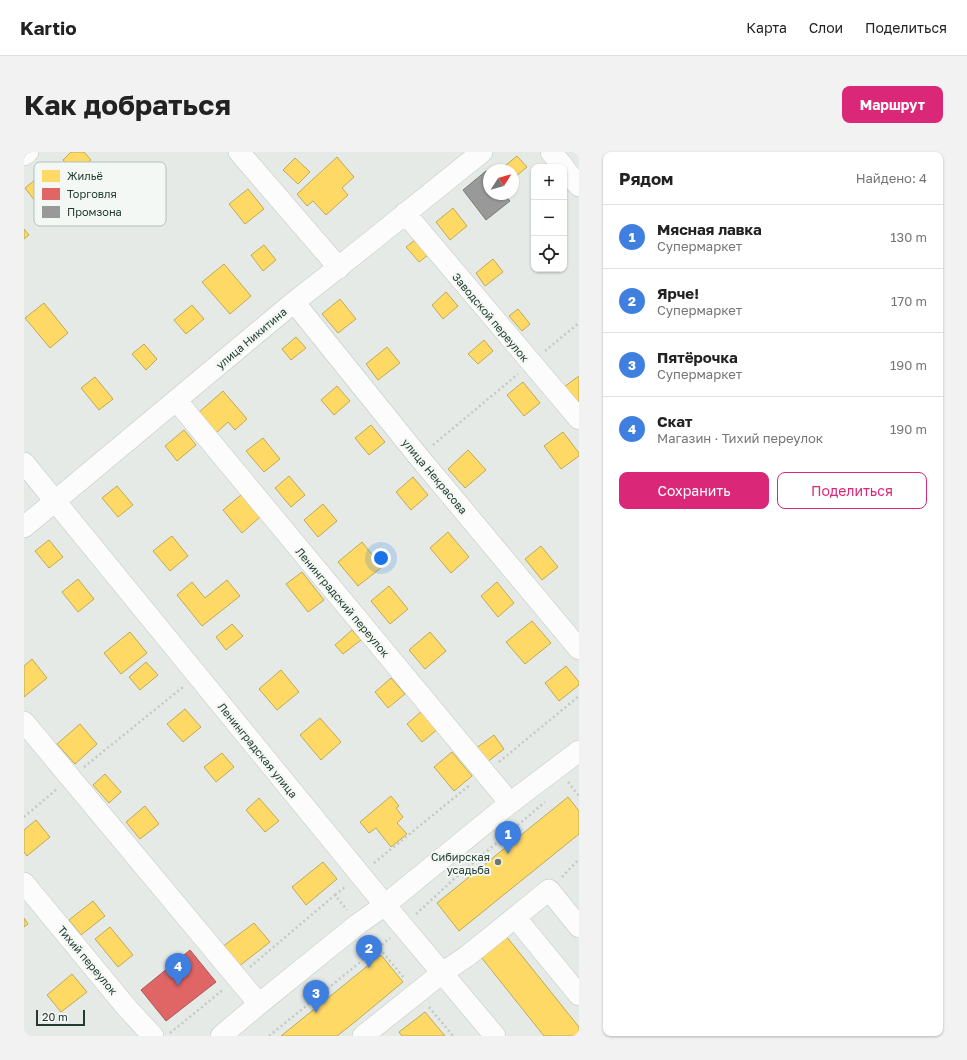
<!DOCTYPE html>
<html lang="ru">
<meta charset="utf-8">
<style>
body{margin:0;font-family:"Golos Text",sans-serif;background:#f2f2f2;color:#222}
.controls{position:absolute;right:12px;top:12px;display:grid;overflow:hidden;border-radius:8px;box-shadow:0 1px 3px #0004}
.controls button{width:36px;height:36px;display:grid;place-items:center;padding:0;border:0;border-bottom:1px solid #e0e0e0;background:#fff;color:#222;font:20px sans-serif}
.compass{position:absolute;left:459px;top:12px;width:36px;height:36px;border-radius:50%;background:#fff;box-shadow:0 1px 3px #0004;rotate:53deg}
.scale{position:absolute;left:12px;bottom:10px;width:49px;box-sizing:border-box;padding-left:4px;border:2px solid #243c2f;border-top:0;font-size:11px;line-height:14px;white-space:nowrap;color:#243c2f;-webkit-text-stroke:3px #f3f8f4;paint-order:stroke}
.you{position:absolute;left:357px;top:406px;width:14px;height:14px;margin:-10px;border:3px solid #fff;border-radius:50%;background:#1a73e8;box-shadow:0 0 0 6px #1a73e833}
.badge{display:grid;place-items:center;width:26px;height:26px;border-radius:50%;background:#db2777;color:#fff;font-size:13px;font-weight:700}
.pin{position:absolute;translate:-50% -33px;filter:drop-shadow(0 1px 2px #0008)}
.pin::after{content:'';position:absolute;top:21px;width:14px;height:12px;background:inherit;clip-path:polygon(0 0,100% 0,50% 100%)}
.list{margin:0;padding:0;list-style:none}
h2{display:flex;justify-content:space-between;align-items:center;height:52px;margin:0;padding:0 16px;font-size:17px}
h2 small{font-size:13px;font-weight:400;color:#767676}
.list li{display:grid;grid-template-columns:26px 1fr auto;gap:12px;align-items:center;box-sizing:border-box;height:64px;padding:0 16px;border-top:1px solid #e0e0e0}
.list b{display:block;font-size:15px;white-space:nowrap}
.list p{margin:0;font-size:13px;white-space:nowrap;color:#767676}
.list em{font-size:13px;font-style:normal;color:#767676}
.actions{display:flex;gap:8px;padding:12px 16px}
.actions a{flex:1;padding:9px 0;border:1px solid #db2777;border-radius:8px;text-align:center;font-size:14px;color:#db2777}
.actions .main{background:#db2777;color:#fff}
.icon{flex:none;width:22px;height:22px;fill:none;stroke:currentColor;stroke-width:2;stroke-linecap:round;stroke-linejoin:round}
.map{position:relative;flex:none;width:555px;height:884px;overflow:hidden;border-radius:8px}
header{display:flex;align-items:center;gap:24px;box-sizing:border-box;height:56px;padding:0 20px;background:#fff;border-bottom:1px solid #e0e0e0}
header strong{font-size:19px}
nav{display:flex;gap:22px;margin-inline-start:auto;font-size:14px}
.intro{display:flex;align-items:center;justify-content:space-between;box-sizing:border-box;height:96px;padding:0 24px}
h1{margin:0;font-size:28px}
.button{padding:10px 18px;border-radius:8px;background:#db2777;color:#fff;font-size:14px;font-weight:700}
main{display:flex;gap:24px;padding:0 24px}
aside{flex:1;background:#fff;border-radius:8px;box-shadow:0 1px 3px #0004}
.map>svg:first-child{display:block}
.homes{fill:#ffd966;stroke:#bdaa56}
.shops{fill:#e06666;stroke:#a85956}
.industry{fill:#999;stroke:#767d79}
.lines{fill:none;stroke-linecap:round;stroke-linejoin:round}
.minor-casing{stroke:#c2c7c3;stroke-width:22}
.path{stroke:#c2cac4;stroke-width:2.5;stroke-dasharray:2 3;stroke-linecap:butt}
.minor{stroke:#fbfcfb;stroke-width:21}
.poi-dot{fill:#68796f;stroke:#f3f8f4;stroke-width:1.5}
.labels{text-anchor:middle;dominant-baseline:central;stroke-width:4;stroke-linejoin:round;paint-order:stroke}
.street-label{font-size:11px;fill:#243c2f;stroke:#f3f8f4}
.poi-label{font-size:11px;fill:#243c2f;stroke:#f3f8f4;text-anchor:end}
.key{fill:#f3f8f4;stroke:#b5c0b9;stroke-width:1}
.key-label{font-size:11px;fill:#243c2f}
</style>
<header>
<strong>Kartio</strong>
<nav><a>Карта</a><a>Слои</a><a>Поделиться</a></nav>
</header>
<div class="intro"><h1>Как добраться</h1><a class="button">Маршрут</a></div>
<main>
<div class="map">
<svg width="555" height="884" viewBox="0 0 555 884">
<rect width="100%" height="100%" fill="#e5eae6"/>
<path class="homes" d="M47 0H60L67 8 52 22 39 8Z
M493 4 503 15 489 27V18L477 17Z
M313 5 330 25 318 36 324 43 302 63 289 49 283 54 273 42Z
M271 6 286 20 274 32 259 18Z
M17 23 31 41 15 54 1 36Z
M224 37 240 57 221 72 205 52Z
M429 56 443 74 426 88 412 70Z
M0 77 5 83 0 87Z
M396 84 408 100 395 110 382 95Z
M240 93 252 108 239 119 227 103Z
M469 107 479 120 461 134 452 121Z
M200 112 227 144 206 162 178 130Z
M422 140 434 154 419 167 408 153Z
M316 147 332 167 314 181 298 162Z
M20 151 44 181 26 196 1 166Z
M168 153 180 167 162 182 150 168Z
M494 157 506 172 498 179 485 164Z
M272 185 282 196 267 208 258 197Z
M460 188 469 199 454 212 444 202Z
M120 192 133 207 122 218 108 202Z
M363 195 376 211 354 228 342 212Z
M555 224V253L540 235Z
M71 225 89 247 75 258 57 236Z
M499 230 516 251 500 264 483 243Z
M313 234 326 249 310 263 297 248Z
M199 239 223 267 211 278 204 270 192 281 174 261Z
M347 273 361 290 345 303 331 286Z
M160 278 172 293 153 309 141 294Z
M539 280 555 301V304L537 317 520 294Z
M239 286 256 307 240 320 222 299Z
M444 298 462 318 441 336 424 317Z
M265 324 281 343 267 355 251 336Z
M389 325 404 343 387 358 372 340Z
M93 334 109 353 94 365 78 346Z
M217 343 236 365 218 381 199 358Z
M299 352 313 369 294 385 280 368Z
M424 380 445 405 427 421 406 396Z
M148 384 164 404 146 419 129 399Z
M25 388 39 405 25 416 11 399Z
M338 390 358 415 334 434 314 410Z
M517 394 534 415 518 428 501 407Z
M278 420 300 448 284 460 262 432Z
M54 427 70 447 54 460 38 440Z
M203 428 216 444 178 474 153 443 168 430 181 446Z
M473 430 490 451 474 465 457 444Z
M365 434 384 457 366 472 347 449Z
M508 469 527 491 501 512 482 490Z
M208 472 219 484 202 498 192 485Z
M328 478 337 488 319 502 311 493Z
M106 480 123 501 97 522 80 501Z
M406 480 422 499 401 517 385 498Z
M8 507 23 526 0 545V514Z
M122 510 134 523 116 538 105 525Z
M542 514 555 530V533L535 549 521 531Z
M257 518 275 540 253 558 235 537Z
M367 526 381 542 364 556 351 540Z
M161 557 177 575 159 590 143 572Z
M399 558 414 577 398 590 383 572Z
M296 566 317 590 297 608 276 583Z
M56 572 73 592 51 612 33 592Z
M470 583 480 597 462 611 451 597Z
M428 600 448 624 430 639 410 615Z
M198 601 210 615 192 630 180 615Z
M81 622 97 640 85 651 69 633Z
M367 644 375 654 372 656 379 665 373 671 383 682 367 695 352 676 345 681 336 670Z
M544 645 555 659V682L435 779 413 751Z
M235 646 255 669 241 680 222 658Z
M121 654 135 672 116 687 102 670Z
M12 668 26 685 3 704 0 700V678Z
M299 710 313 727 282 753 268 735Z
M69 749 81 764 57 783 45 768Z
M0 766 4 772 0 775Z
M230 771 246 790 214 815 198 795Z
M86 775 109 803 94 815 71 787Z
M482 784 555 875V884H520L457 805Z
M357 803 379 830 332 869 313 884H257Z
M48 822 63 840 37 860 23 843Z
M401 860 421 884H378L375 880Z"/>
<path class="shops" d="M166 798 192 830 142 869 117 838Z"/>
<path class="industry" d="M462 19 465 22V42H480L486 49 462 68 439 38Z"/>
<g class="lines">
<g class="minor-casing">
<path id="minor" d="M215 0 315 116
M527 0 540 15
M0 3 4 0
M540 16 555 34
M381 61 555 267
M270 150 394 304 555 497
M152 248 486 651
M0 311 361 753 471 884
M0 375 270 150C334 101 395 50 458 0
M0 570 235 852
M0 731 103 856 129 884
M491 765 555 843
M197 884 235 852 334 772 361 753 486 651 555 599
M339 884 418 821 442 805 525 738 555 775"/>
</g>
<path class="path" d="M521 199 555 171
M409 293 494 222
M475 610 555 544
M60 615 159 535
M544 630 555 644
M0 665 33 637
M350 711 447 632
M538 725 555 707
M311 743 322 734
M392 762 430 727 521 650
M346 785 381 827
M226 815 311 743 323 758
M405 855 429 884
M146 881 200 837
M245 884 366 786"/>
<use href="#minor" class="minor"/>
</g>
<circle class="poi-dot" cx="474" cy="710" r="4"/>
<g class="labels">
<g class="street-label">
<text transform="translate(467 165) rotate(50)">Заводской переулок</text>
<text transform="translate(227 186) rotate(-40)">улица Никитина</text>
<text transform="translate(411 324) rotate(50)">улица Некрасова</text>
<text transform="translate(319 450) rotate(50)">Ленинградский переулок</text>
<text transform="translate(234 598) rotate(51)">Ленинградская улица</text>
<text transform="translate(64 808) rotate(50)">Тихий переулок</text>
</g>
<g class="poi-label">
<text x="466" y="704">Сибирская<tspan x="466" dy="13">усадьба</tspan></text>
</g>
</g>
<rect x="10" y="10" width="132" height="64" rx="6" class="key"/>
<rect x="18" y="18" width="18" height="12" fill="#ffd966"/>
<rect x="18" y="36" width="18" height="12" fill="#e06666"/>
<rect x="18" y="54" width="18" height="12" fill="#999"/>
<g class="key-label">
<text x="43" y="28">Жильё</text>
<text x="43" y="46">Торговля</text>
<text x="43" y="64">Промзона</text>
</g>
</svg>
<div class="controls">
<button>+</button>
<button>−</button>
<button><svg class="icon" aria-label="locate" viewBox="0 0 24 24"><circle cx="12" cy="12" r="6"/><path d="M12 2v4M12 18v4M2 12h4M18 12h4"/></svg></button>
</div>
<svg class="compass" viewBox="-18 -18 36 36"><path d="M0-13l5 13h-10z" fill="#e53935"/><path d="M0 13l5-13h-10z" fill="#767676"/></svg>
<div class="scale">20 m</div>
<div class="you"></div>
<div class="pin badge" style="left:484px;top:702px;background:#3f7fe0">1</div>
<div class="pin badge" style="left:345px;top:816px;background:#3f7fe0">2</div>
<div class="pin badge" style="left:292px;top:861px;background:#3f7fe0">3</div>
<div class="pin badge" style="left:154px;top:834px;background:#3f7fe0">4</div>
</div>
<aside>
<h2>Рядом<small>Найдено: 4</small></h2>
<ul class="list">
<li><span class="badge" style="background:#3f7fe0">1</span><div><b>Мясная лавка</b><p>Супермаркет</p></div><em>130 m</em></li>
<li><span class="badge" style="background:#3f7fe0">2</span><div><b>Ярче!</b><p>Супермаркет</p></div><em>170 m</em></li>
<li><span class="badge" style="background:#3f7fe0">3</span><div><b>Пятёрочка</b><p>Супермаркет</p></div><em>190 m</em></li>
<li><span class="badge" style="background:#3f7fe0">4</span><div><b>Скат</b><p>Магазин · Тихий переулок</p></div><em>190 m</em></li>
</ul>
<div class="actions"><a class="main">Сохранить</a><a>Поделиться</a></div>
</aside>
</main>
